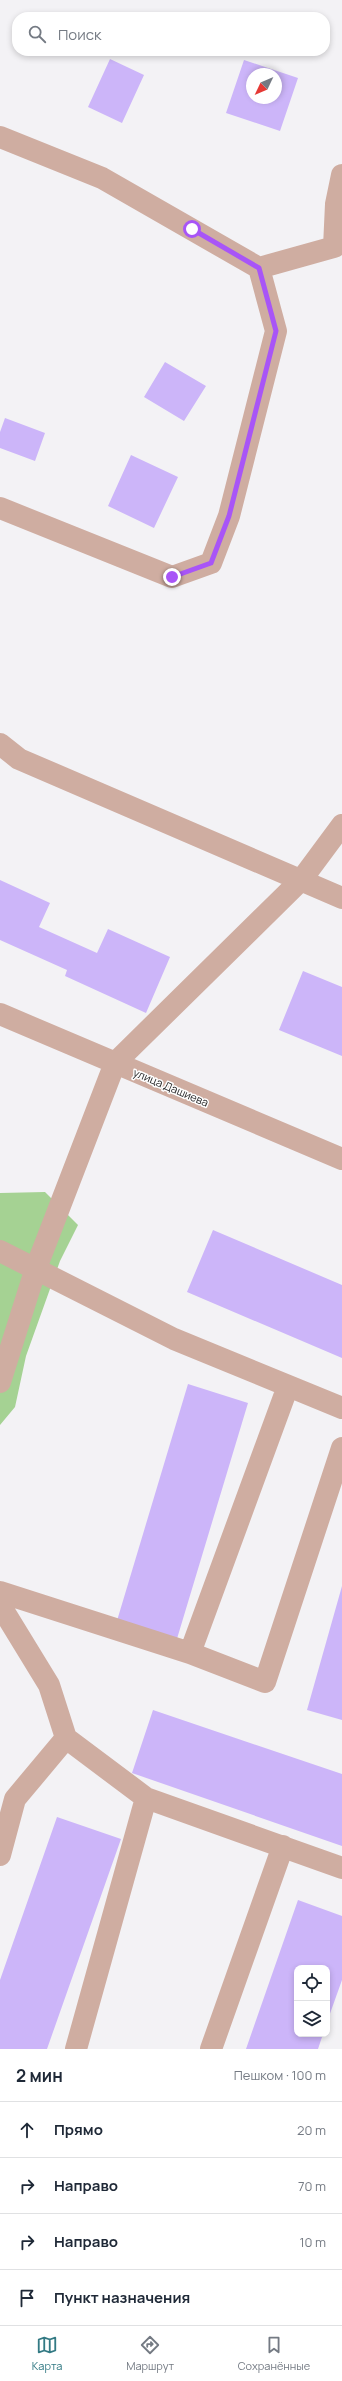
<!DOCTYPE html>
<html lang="ru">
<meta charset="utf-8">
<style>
body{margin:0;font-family:Manrope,sans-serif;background:#f2f2f3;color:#1f2937}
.controls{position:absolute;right:12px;bottom:12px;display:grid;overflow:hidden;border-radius:8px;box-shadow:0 2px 6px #0003}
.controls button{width:36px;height:36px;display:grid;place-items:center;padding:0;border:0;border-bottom:1px solid #e0e1e3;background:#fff;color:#1f2937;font:20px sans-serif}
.compass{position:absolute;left:246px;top:68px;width:36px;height:36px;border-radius:50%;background:#fff;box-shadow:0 2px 6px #0003;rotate:226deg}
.stop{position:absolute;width:12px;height:12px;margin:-9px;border:3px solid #a855f7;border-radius:50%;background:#fff}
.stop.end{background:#a855f7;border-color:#fff;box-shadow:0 1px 4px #0008}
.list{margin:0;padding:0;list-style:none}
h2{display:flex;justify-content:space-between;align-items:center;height:52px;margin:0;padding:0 16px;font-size:17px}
h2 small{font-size:13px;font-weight:400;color:#747a83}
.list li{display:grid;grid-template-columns:26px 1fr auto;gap:12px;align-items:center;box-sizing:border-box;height:56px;padding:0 16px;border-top:1px solid #e0e1e3}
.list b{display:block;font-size:15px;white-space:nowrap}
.list em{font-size:13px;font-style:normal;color:#747a83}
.icon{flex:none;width:22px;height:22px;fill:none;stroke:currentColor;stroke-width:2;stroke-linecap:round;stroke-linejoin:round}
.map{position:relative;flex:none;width:342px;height:2049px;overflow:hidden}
.search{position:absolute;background:#fff;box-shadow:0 2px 6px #0003;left:12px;right:12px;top:12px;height:44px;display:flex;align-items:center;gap:10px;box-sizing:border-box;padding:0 14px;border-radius:16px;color:#747a83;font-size:15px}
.sheet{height:276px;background:#fff}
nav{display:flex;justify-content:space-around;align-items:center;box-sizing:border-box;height:56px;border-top:1px solid #e0e1e3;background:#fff;font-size:11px;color:#747a83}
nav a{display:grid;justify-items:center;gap:2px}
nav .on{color:#337a84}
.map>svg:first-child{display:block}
.forest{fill:#a5d293}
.building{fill:#ccb5f9;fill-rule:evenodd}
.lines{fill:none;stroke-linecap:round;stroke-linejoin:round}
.minor{stroke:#cfada1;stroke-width:22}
.route{stroke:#a855f7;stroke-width:5}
.labels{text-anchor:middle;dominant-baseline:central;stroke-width:3;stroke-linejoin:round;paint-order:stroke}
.street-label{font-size:11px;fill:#2b2b2c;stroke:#fff}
</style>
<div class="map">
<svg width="342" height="2049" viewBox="0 0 342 2049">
<rect width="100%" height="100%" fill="#f3f2f5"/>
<path class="forest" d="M45 1192 78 1225 60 1261 26 1356 15 1407 0 1425V1193Z"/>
<path class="building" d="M110 59 144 75 122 123 88 107Z
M244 60 298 78 280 131 226 113ZM252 74H276V98H252Z
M165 362 206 386 184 421 144 397Z
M5 418 45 433 35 461 0 448V432Z
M131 455 178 477 154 528 108 506Z
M0 880 50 903 39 927 97 953 108 929 170 957 146 1013 65 976 67 970 0 940Z
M303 971 342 987V1056L279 1030Z
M213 1230 342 1285V1358L187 1292Z
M188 1384 248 1403 176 1642 116 1624Z
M342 1586V1720L307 1710Z
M153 1710 342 1774V1846L132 1773Z
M57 1817 121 1839 47 2049H0V1980Z
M298 1900 342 1916V1980L327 2022V1968H297V2034H323L318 2049H246Z"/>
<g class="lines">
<path class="minor" d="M0 137 102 178 259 268
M0 508 172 577 211 563 229 516 276 331 259 268 334 247 336 204 342 175
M0 744 19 759 342 898
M0 1014 342 1159
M0 1251 174 1339 342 1408
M0 1382 36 1268 115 1063 302 879 342 825
M288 1386 190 1653 265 1682 342 1448
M0 1592 190 1653
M0 1605 49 1685 66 1738 146 1798 342 1868
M0 1855 15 1799 66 1738
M76 2049 146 1798
M211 2049 283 1846"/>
</g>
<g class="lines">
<path class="route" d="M172 577 211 563 229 516 276 331 259 268 192 229"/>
</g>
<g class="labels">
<g class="street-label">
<text transform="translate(171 1087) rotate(23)">улица Дашиева</text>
</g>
</g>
</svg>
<div class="controls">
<button><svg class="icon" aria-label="locate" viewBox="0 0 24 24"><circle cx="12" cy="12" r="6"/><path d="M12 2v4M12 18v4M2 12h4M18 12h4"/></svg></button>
<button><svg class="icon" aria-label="layers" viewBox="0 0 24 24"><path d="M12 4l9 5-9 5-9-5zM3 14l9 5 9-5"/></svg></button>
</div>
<svg class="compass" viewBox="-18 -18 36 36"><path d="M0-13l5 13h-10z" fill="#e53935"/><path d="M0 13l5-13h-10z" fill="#747a83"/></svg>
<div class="stop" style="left:192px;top:229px"></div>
<div class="stop end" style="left:172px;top:577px"></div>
<div class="search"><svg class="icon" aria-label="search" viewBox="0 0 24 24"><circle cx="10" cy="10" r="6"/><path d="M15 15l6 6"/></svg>Поиск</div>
</div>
<section class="sheet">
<h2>2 мин<small>Пешком · 100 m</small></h2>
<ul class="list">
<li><svg class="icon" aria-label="ahead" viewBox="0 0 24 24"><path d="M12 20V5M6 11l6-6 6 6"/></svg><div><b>Прямо</b></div><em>20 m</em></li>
<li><svg class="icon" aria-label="right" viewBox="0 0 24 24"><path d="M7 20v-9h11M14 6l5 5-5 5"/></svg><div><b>Направо</b></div><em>70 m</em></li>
<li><svg class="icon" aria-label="right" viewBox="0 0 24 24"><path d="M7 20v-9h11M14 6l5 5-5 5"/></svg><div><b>Направо</b></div><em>10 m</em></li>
<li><svg class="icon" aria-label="arrive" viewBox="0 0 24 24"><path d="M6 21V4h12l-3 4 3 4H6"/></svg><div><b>Пункт назначения</b></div></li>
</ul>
</section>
<nav>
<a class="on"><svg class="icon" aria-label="map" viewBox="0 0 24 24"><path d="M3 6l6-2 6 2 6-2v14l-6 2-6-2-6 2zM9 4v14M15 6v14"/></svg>Карта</a>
<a><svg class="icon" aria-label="directions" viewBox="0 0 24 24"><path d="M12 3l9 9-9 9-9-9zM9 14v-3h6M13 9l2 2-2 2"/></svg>Маршрут</a>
<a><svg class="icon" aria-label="saved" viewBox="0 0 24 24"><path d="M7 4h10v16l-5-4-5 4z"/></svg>Сохранённые</a>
</nav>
